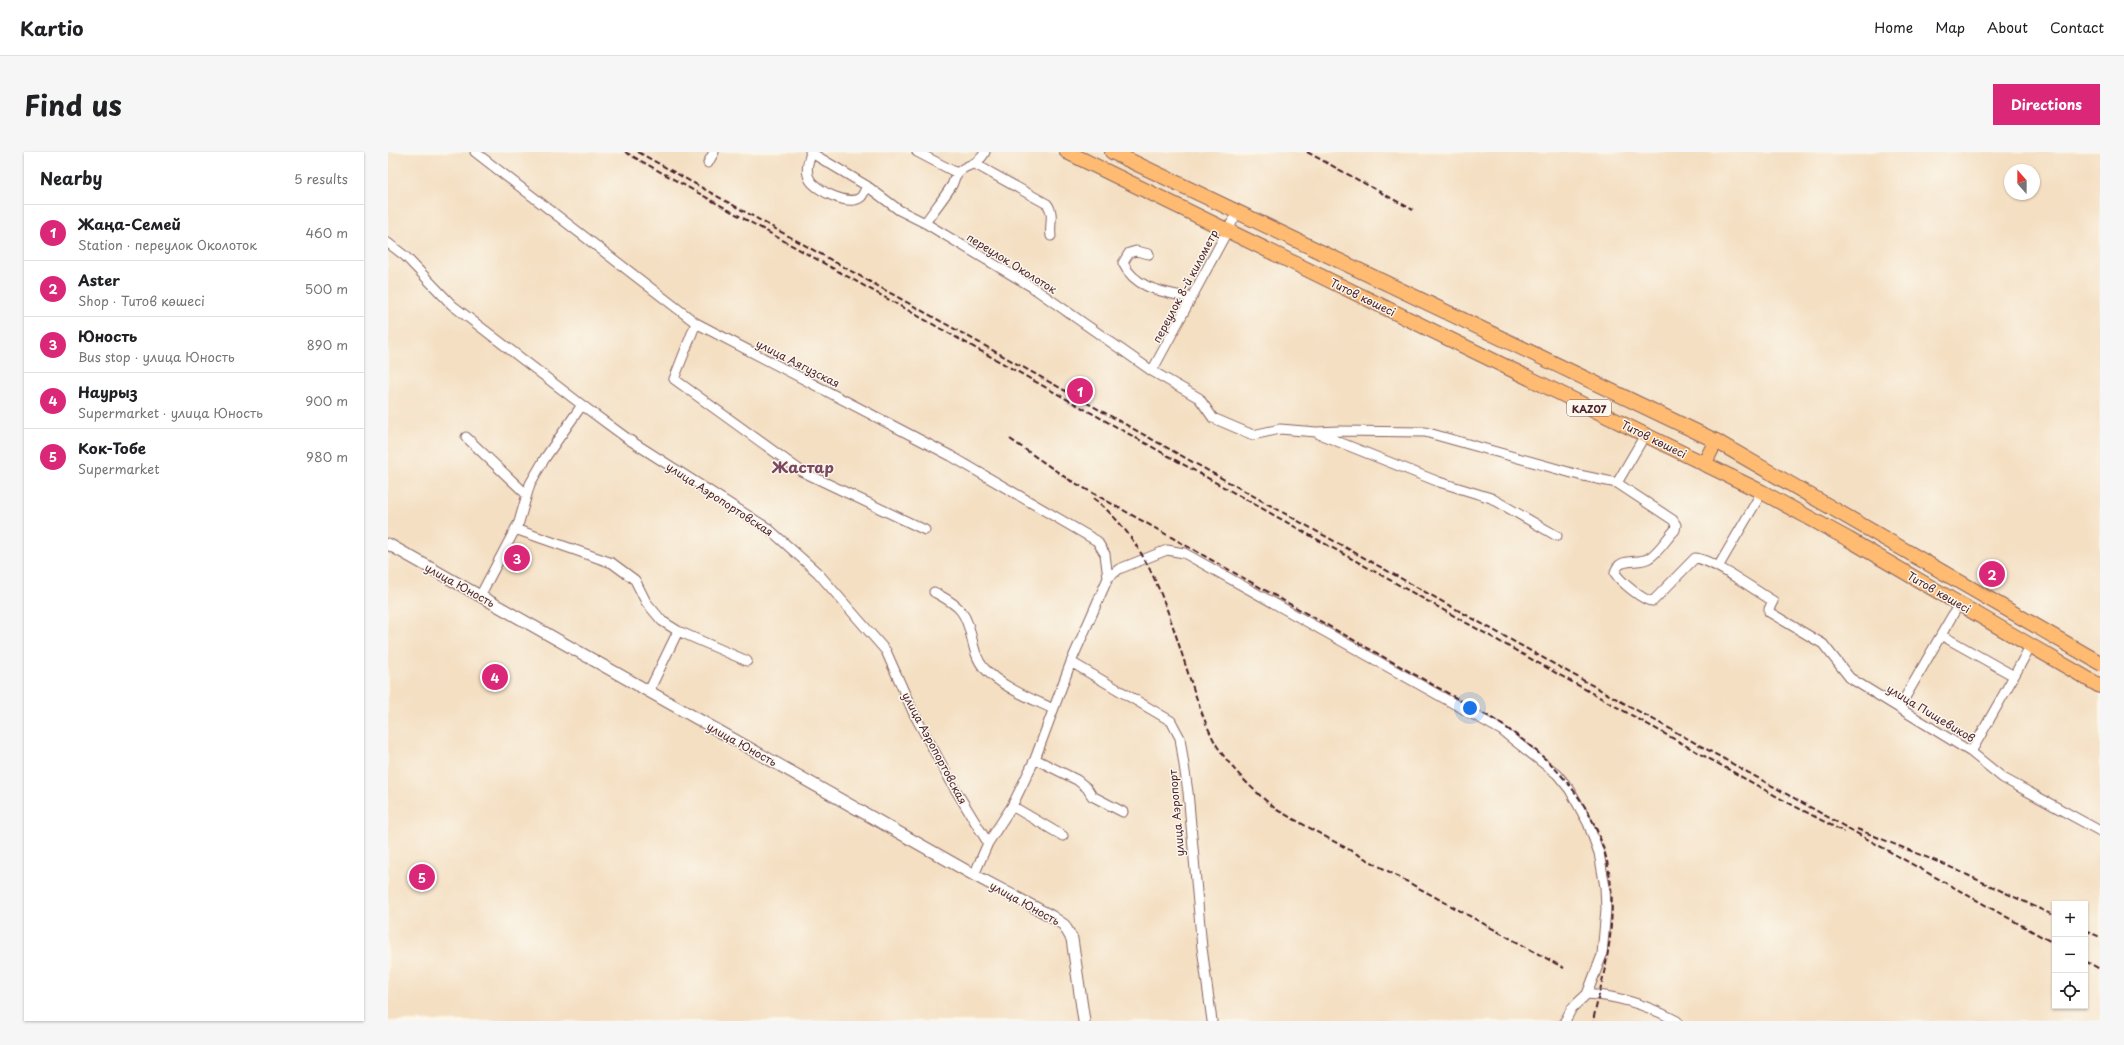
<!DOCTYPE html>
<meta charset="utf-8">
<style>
body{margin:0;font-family:"Playpen Sans",sans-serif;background:#f6f6f6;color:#202124}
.controls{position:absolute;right:12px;bottom:12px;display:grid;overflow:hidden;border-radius:0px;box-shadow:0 1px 3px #0004}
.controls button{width:36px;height:36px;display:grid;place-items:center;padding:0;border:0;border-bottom:1px solid #e0e0e0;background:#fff;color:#202124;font:20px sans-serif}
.compass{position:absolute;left:1616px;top:12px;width:36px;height:36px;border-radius:50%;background:#fff;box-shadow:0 1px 3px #0004;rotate:339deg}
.you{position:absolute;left:1082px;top:556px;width:14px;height:14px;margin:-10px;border:3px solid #fff;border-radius:50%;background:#1a73e8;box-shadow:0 0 0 6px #1a73e833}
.badge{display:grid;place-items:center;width:26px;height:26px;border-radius:50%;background:#db2777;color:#fff;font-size:13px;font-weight:700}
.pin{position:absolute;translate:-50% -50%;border:2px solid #fff;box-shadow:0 1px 4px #0006}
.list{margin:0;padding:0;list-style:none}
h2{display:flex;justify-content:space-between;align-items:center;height:52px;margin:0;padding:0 16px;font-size:17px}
h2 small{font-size:13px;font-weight:400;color:#757577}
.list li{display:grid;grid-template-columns:26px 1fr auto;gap:12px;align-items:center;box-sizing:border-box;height:56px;padding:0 16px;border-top:1px solid #e0e0e0}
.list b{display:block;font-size:15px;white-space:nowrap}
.list p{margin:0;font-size:13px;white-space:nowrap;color:#757577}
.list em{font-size:13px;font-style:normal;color:#757577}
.icon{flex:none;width:22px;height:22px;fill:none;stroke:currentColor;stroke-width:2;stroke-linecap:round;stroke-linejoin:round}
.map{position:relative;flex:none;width:1712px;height:869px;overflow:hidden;border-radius:0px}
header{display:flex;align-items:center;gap:24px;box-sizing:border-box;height:56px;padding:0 20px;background:#fff;border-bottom:1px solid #e0e0e0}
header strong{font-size:19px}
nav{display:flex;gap:22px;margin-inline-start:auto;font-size:14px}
.intro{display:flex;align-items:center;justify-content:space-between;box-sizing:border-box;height:96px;padding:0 24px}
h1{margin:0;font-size:28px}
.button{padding:10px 18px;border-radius:0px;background:#db2777;color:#fff;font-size:14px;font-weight:700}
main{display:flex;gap:24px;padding:0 24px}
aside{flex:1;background:#fff;border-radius:0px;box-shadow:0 1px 3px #0004}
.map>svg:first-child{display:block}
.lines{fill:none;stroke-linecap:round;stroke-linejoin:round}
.minor-casing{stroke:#866260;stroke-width:11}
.tertiary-casing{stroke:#866260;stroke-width:13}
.primary-casing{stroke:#866260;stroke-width:16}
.trunk-casing{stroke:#866260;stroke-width:16}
.minor{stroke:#fff;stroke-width:9}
.tertiary{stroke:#fff;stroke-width:11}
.primary{stroke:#febb71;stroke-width:14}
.trunk{stroke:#febb71;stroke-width:14}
.rail{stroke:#4a1f2b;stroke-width:2;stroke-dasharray:6 3;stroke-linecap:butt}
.labels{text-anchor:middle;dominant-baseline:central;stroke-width:3;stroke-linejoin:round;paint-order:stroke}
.shield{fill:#fbf7ec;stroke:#7f6065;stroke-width:1}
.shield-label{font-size:10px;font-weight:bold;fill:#4a1f2b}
.street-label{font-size:11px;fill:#4a1f2b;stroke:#fbf7ec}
.district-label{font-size:15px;font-weight:bold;fill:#7a4660;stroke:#fbf7ec}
</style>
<header>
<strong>Kartio</strong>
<nav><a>Home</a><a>Map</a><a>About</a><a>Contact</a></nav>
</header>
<div class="intro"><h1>Find us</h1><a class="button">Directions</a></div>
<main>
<aside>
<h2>Nearby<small>5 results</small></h2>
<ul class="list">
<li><span class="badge">1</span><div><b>Жаңа-Семей</b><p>Station · переулок Околоток</p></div><em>460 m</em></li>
<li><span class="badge">2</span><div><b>Aster</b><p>Shop · Титов көшесі</p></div><em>500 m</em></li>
<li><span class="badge">3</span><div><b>Юность</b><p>Bus stop · улица Юность</p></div><em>890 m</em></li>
<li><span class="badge">4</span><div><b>Наурыз</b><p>Supermarket · улица Юность</p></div><em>900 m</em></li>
<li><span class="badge">5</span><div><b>Кок-Тобе</b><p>Supermarket</p></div><em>980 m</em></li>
</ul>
</aside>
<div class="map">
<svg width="1712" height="869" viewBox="0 0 1712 869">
<rect width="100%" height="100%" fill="#fbf7ec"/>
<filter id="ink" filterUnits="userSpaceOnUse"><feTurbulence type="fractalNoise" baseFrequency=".025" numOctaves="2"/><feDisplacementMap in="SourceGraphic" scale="8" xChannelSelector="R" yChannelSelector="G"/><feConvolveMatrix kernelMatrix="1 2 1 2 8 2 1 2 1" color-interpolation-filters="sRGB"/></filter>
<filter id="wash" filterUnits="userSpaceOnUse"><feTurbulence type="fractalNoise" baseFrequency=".012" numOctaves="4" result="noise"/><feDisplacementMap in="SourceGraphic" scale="16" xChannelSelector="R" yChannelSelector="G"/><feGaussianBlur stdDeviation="0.9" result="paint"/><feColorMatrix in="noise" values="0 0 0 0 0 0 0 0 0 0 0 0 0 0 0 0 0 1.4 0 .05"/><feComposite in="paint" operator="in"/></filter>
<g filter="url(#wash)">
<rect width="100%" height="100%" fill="#f4dfc2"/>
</g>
<g filter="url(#ink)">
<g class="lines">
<g class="minor-casing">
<path id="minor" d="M87 0 308 171 563 304 709 389 717 402 720 426
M422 0 479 34 511 58 537 71 644 135 764 219 811 246 825 266 865 283 892 277 928 280 951 279 1037 280 1191 323 1229 331 1285 368 1288 373 1287 378C1279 386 1271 400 1261 406 1251 413 1230 404 1227 421 1232 429 1256 450 1265 449L1307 406C1324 407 1368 439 1385 449L1381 457V460L1435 492 1462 526 1583 600 1615 626 1712 679
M529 0 569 21
M423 1C420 10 417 19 422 28 429 39 462 55 473 45 475 43 477 38 479 34
M320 11 326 0
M587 12 659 52C667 62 661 72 663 84
M537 71C546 58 556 46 564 33 566 30 566 25 569 22 576 11 589 16 597 0
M0 91 17 104 64 153 194 253 240 287 381 377 430 421 498 499 525 560 567 637 600 691
M761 102 748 99 741 101 735 111C748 138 777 140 803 146
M308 171 286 227 413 319 537 378
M764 219 850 59
M931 282 1051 330 1103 346 1169 384
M78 285 138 342
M1229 331 1257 283
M127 377 224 411 247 428 258 450 274 469 290 479 359 509
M1330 415 1374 340
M546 440C555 445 567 451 573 459 586 476 582 500 596 516 614 535 642 546 665 557
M92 444 131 370 142 332 157 306 194 253
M1571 452 1553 483 1626 524 1643 493
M683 510 783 569 792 586 800 640 814 796 824 869
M261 539 290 479
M1511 556 1553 483
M1583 600 1626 524
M647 607 689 628 699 636 704 644 735 660
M624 654 675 684
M586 723 600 691 624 654 647 607 683 510 720 426 731 417 779 398 796 401 1113 578 1169 622 1182 638 1200 671 1211 701 1217 735 1218 757 1214 803 1199 842
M1177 869 1184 856 1199 842C1231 844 1261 854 1289 869"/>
</g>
<g class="tertiary-casing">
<path id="tertiary" d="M0 392 586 723 663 764 676 773 684 787 696 869"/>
</g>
<g class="primary-casing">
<path id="primary" d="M1316 312 1328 289"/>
</g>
<g class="trunk-casing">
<path id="trunk" d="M679 0 1374 340 1460 387 1712 534
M724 0 1328 289 1712 511"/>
</g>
<use href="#minor" class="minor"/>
<use href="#tertiary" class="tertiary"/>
<use href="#primary" class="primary"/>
<use href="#trunk" class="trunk"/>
<path class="rail" d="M237 0 1395 648 1456 680
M250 0 1667 792
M919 0 1025 58
M622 287 684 330
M680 327 1102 565C1179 614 1231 676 1223 773 1221 806 1212 837 1205 869
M705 346C763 391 780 460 802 527 810 550 817 573 829 594 845 619 866 639 889 658L1176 816
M1469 677 1560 714 1667 764
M1697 778 1712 785
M1697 809 1712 817"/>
</g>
</g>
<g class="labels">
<rect class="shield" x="1179" y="248" width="44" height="16" rx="3"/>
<g class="shield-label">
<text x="1201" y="256">KAZ07</text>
</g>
<g class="street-label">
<text transform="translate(624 111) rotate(32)">переулок Околоток</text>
<text transform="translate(797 134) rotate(-62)">переулок 8-й километр</text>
<text transform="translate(975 145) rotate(26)">Титов көшесі</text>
<text transform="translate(410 211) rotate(27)">улица Аягузская</text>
<text transform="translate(1266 287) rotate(26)">Титов көшесі</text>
<text transform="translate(332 347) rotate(33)">улица Аэропортовская</text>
<text transform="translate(72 433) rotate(29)">улица Юность</text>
<text transform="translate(1551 440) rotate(30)">Титов көшесі</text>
<text transform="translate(1543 561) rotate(31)">улица Пищевиков</text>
<text transform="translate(354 592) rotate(29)">улица Юность</text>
<text transform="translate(547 596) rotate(62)">улица Аэропортовская</text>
<text transform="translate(788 661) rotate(-95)">улица Аэропорт</text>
<text transform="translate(637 751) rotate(29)">улица Юность</text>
</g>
<g class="district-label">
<text x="415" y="314">Жастар</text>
</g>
</g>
</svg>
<div class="controls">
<button>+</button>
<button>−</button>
<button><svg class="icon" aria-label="locate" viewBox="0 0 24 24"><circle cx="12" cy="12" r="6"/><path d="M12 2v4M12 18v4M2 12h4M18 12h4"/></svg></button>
</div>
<svg class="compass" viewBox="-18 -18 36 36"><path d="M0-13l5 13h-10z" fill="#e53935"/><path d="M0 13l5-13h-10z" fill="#757577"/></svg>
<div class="you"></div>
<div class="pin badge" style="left:692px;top:239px">1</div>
<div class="pin badge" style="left:1604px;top:422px">2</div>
<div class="pin badge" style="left:129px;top:406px">3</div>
<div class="pin badge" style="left:107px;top:525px">4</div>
<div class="pin badge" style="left:34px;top:725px">5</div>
</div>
</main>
